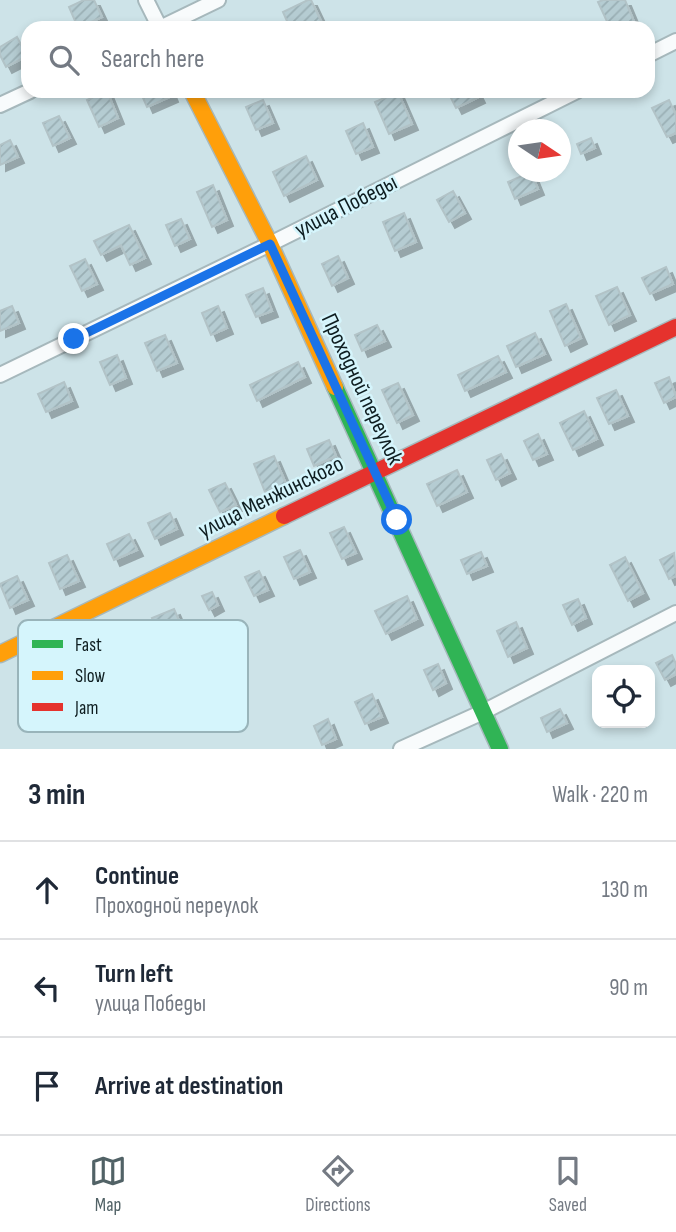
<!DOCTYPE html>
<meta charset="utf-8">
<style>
body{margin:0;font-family:"Sofia Sans Condensed",sans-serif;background:#f2f2f3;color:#1f2937}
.controls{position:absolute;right:21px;bottom:21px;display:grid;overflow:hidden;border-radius:14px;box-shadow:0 4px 10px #0003}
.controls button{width:63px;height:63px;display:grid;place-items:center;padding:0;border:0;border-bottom:2px solid #e0e1e3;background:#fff;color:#1f2937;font:35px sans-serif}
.compass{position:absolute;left:508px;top:119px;width:63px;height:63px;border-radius:50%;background:#fff;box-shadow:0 4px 10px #0003;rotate:103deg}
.stop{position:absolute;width:21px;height:21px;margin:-16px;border:5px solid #1a73e8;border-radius:50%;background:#fff}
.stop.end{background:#1a73e8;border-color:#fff;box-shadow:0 2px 7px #0008}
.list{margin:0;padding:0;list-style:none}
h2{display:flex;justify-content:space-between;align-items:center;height:91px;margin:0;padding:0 28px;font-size:30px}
h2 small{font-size:23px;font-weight:400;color:#747a83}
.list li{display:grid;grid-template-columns:46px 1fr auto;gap:21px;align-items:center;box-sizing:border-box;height:98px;padding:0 28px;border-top:2px solid #e0e1e3}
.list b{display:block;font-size:26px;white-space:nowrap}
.list p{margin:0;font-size:23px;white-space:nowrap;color:#747a83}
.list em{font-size:23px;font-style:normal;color:#747a83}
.icon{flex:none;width:38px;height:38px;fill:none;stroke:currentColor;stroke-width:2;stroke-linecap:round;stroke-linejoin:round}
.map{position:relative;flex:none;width:676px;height:749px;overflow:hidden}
.search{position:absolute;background:#fff;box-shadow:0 4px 10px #0003;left:21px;right:21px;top:21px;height:77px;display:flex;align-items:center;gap:18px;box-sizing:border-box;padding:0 24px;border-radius:21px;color:#747a83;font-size:26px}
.sheet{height:385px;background:#fff}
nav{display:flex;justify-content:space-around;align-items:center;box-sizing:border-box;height:98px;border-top:2px solid #e0e1e3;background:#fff;font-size:19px;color:#747a83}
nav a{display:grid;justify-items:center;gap:4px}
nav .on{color:#516266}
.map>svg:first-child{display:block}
.building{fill:url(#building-hatch);stroke:#b2c3c7;stroke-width:2;filter:url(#shadow)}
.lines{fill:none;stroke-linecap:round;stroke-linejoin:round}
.street-casing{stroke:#a6b8bc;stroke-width:18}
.fast-casing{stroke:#a6b8bc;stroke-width:19}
.slow-casing{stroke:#a6b8bc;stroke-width:19}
.jam-casing{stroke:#a6b8bc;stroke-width:19}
.street{stroke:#f8fbfc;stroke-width:14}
.fast{stroke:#30b455;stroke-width:16}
.slow{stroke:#ff9f0a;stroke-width:16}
.jam{stroke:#e5322d;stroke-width:16}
.route{stroke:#1a73e8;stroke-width:9}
.labels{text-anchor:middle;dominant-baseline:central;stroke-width:5;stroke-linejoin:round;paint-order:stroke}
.street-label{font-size:23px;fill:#0e1d20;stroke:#d5f5fc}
.key{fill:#d5f5fc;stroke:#99b4ba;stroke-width:2}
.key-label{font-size:19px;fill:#0e1d20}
</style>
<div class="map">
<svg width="676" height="749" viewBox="0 0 676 749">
<defs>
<pattern id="building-hatch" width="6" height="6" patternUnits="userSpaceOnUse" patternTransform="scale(1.75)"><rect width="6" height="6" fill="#b5ccd2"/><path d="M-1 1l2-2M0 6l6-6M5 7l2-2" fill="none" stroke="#9aafb4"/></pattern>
<filter id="shadow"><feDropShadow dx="6" dy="6" stdDeviation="0" flood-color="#0004"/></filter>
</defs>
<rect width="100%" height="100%" fill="#cde3e8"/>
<path class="building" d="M84 0H94L102 17 78 28 69 7Z
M308 0H311L322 23 312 28H290L283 12Z
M603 0H625L635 24 626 28H610L598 2Z
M17 37 27 56 6 67 0 55V47Z
M107 91 118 118 99 127 87 100Z
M140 91H170L172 96 147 107Z
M476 91 479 97 456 108 448 92Z
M398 92 412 124 389 134 375 102Z
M263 100 273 123 256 130 246 107Z
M669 100 676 115V133L667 137 652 108Z
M59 116 70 138 53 146 43 123Z
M363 123 373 147 356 154 346 131Z
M591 138 595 148 581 154 577 144Z
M10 140 18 157 0 165V145Z
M306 156 317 180 284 196 273 172Z
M531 172 538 189 515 199 508 182Z
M213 185 227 220 212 227 197 192Z
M453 191 465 213 449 222 437 200Z
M404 213 416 242 395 251 383 222Z
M181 219 190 239 175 246 166 225Z
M129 225 145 258 130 265 121 245 101 255 94 241Z
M338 256 348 278 332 286 322 264Z
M85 259 97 284 82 291 70 266Z
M666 267 673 284 650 294 642 278Z
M617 287 630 315 609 325 596 296Z
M263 288 272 311 256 317 246 295Z
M566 304 581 338 565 346 550 311Z
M12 306 19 323 0 331V311Z
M218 306 227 328 211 335 202 313Z
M377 325 385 341 362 351 355 335Z
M535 333 545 354 516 367 507 346Z
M165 335 177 363 157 371 145 343Z
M117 355 126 378 110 385 100 362Z
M498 356 506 372 465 391 458 375Z
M298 362 305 377 257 401 250 385Z
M669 377 676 397 664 403 655 383Z
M64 382 72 401 46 412 38 394Z
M398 383 413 415 397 423 382 390Z
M616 390 628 416 609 424 597 398Z
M584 411 597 439 573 450 560 423Z
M538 434 547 454 533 460 524 441Z
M329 440 336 456 314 466 307 449Z
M501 454 510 473 496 480 487 460Z
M274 456 286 484 265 492 254 464Z
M457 470 467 492 437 506 427 484Z
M225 483 236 505 220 512 209 490Z
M170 513 177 529 155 539 148 523Z
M344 527 356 553 342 559 330 533Z
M129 534 137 550 114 560 107 544Z
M300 550 310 572 294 579 284 557Z
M481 552 487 566 467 574 461 560Z
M674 553 676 576 669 579 660 560Z
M67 555 79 581 60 589 49 563Z
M625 557 643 593 628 601 610 565Z
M259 571 268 590 254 596 245 577Z
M17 576 28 600 10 608 0 584Z
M212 592 218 605 209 610 202 596Z
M407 596 417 619 386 634 375 611Z
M578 599 586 618 572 625 563 605Z
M174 609 181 625 159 634 152 618Z
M516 622 527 648 508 657 497 631Z
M672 655 676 664V674L665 680 656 663Z
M438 664 446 683 433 690 424 670Z
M372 694 382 717 365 724 355 702Z
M560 709 567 723 547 732 541 718Z
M328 719 336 739 322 745 314 726Z"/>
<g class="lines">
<g class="street-casing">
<path id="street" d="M146 0 160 28 218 0
M648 55 676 41
M0 105 30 91
M0 375 270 244 577 91
M401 749 483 712 676 613"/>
</g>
<g class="fast-casing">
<path id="fast" d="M335 387 500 749"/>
</g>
<g class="slow-casing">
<path id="slow" d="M192 91 270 244 335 387
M0 654 284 516"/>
</g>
<g class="jam-casing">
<path id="jam" d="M284 516 676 327"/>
</g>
<use href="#street" class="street"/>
<use href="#fast" class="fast"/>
<use href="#slow" class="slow"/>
<use href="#jam" class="jam"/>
</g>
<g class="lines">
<path class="route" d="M74 339 270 244 397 520"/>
</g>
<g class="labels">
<g class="street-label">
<text transform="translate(346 206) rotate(-27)">улица Победы</text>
<text transform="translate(362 389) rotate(65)">Проходной переулок</text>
<text transform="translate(271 497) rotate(-26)">улица Менжинского</text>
</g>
</g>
<rect x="18" y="620" width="230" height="112" rx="10" class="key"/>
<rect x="32" y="640" width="31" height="8" fill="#30b455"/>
<rect x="32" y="671" width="31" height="9" fill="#ff9f0a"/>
<rect x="32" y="703" width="31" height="8" fill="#e5322d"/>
<g class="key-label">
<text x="75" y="651">Fast</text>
<text x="75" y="682">Slow</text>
<text x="75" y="714">Jam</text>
</g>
</svg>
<div class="controls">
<button><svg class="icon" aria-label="locate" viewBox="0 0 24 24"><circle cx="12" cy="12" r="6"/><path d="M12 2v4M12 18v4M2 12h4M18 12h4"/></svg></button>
</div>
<svg class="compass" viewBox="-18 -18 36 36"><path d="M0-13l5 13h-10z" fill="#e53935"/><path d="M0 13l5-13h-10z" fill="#747a83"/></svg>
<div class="stop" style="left:397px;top:520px"></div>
<div class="stop end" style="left:74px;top:339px"></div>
<div class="search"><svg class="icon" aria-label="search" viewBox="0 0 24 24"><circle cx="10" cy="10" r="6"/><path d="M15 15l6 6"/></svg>Search here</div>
</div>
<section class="sheet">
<h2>3 min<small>Walk · 220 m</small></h2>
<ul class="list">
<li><svg class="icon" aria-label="ahead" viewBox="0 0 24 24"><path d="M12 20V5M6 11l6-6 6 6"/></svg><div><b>Continue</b><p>Проходной переулок</p></div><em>130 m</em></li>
<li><svg class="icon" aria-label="left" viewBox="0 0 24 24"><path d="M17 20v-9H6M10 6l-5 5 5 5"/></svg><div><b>Turn left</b><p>улица Победы</p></div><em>90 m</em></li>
<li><svg class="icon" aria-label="arrive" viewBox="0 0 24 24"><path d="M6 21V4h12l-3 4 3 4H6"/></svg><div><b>Arrive at destination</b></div></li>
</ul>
</section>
<nav>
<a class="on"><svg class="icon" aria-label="map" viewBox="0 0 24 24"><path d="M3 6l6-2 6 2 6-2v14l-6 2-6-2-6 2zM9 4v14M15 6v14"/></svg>Map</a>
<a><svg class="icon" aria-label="directions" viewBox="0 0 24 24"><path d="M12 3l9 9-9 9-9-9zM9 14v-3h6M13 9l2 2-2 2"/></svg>Directions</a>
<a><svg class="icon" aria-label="saved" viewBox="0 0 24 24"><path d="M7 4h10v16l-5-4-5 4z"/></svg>Saved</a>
</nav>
